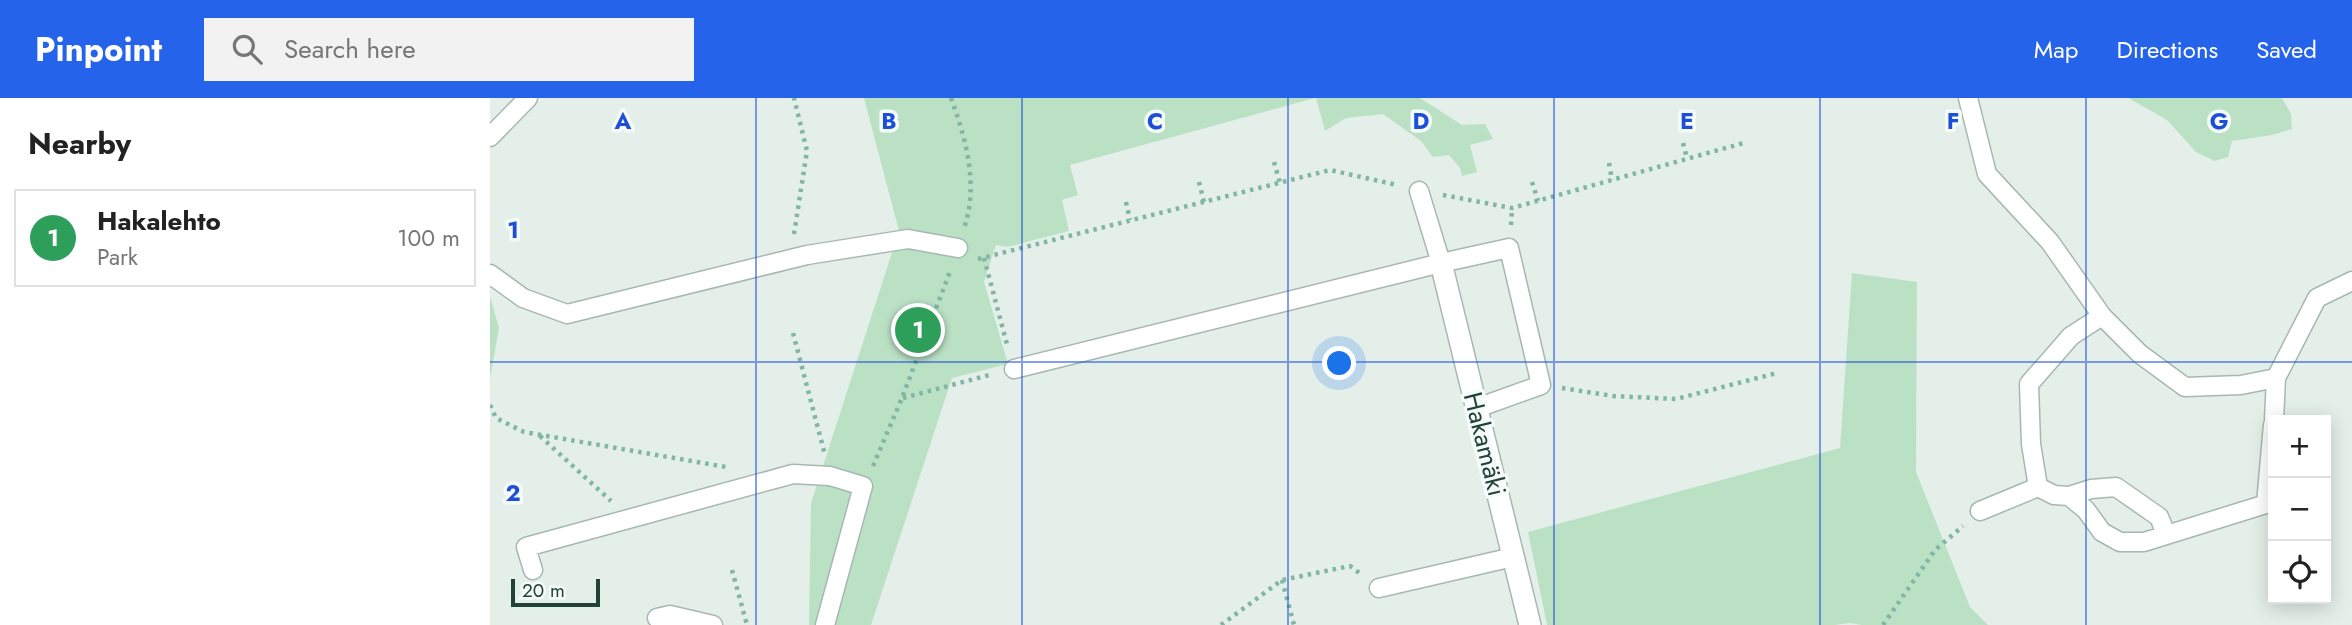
<!DOCTYPE html>
<meta charset="utf-8">
<style>
body{margin:0;font-family:Jost,sans-serif;background:#f2f2f2;color:#222}
.controls{position:absolute;right:21px;bottom:21px;display:grid;overflow:hidden;border-radius:0px;box-shadow:0 4px 18px #0003}
.controls button{width:63px;height:63px;display:grid;place-items:center;padding:0;border:0;border-bottom:2px solid #e0e0e0;background:#fff;color:#222;font:35px sans-serif}
.scale{position:absolute;left:21px;bottom:18px;width:89px;box-sizing:border-box;padding-left:7px;border:4px solid #214239;border-top:0;font-size:19px;line-height:24px;white-space:nowrap;color:#214239;-webkit-text-stroke:5px #f5fbf8;paint-order:stroke}
.you{position:absolute;left:850px;top:266px;width:24px;height:24px;margin:-18px;border:5px solid #fff;border-radius:50%;background:#1a73e8;box-shadow:0 0 0 10px #1a73e833}
.badge{display:grid;place-items:center;width:46px;height:46px;border-radius:50%;background:#2563eb;color:#fff;font-size:23px;font-weight:700}
.pin{position:absolute;translate:-50% -50%;border:4px solid #fff;box-shadow:0 2px 7px #0006}
.list{margin:0;padding:0;list-style:none}
h2{display:flex;justify-content:space-between;align-items:center;height:91px;margin:0;padding:0 28px;font-size:30px}
h2 small{font-size:23px;font-weight:400;color:#767676}
.list li{display:grid;grid-template-columns:46px 1fr auto;gap:21px;align-items:center;box-sizing:border-box;height:98px;margin:0 14px 14px;padding:0 14px;border:2px solid #e0e0e0;border-radius:0px}
.list b{display:block;font-size:26px;white-space:nowrap}
.list p{margin:0;font-size:23px;white-space:nowrap;color:#767676}
.list em{font-size:23px;font-style:normal;color:#767676}
.icon{flex:none;width:38px;height:38px;fill:none;stroke:currentColor;stroke-width:2;stroke-linecap:round;stroke-linejoin:round}
.map{position:relative;flex:none;width:1862px;height:527px;overflow:hidden}
header{display:flex;align-items:center;gap:42px;box-sizing:border-box;height:98px;padding:0 35px;background:#2563eb;color:#fff}
header strong{font-size:33px}
nav{display:flex;gap:38px;margin-inline-start:auto;font-size:24px}
.search{width:490px;height:63px;background:#f2f2f2;display:flex;align-items:center;gap:18px;box-sizing:border-box;padding:0 24px;border-radius:0px;color:#767676;font-size:26px}
main{display:flex}
aside{flex:1;background:#fff}
.map>svg:first-child{display:block}
.green{fill:#bbe1c5}
.lines{fill:none;stroke-linecap:round;stroke-linejoin:round}
.lane-casing{stroke:#a6b8b1;stroke-width:21}
.street-casing{stroke:#a6b8b1;stroke-width:24}
.path{stroke:#81b5a5;stroke-width:4.5;stroke-dasharray:3.5 5;stroke-linecap:butt}
.lane{stroke:#fff;stroke-width:18}
.street{stroke:#fff;stroke-width:21}
.grid{fill:none;stroke:#1d4ed8;stroke-width:2;stroke-opacity:0.55}
.labels{text-anchor:middle;dominant-baseline:central;stroke-width:7;stroke-linejoin:round;paint-order:stroke}
.street-label{font-size:26px;fill:#214239;stroke:#f5fbf8}
.grid-label{font-size:23px;text-anchor:middle;font-weight:bold;fill:#1d4ed8;stroke:#f5fbf8;stroke-width:7;stroke-linejoin:round;paint-order:stroke}
</style>
<header>
<strong>Pinpoint</strong>
<div class="search"><svg class="icon" aria-label="search" viewBox="0 0 24 24"><circle cx="10" cy="10" r="6"/><path d="M15 15l6 6"/></svg>Search here</div>
<nav><a>Map</a><a>Directions</a><a>Saved</a></nav>
</header>
<main>
<aside>
<h2>Nearby<small></small></h2>
<ul class="list">
<li><span class="badge" style="background:#2e9e5b">1</span><div><b>Hakalehto</b><p>Park</p></div><em>100 m</em></li>
</ul>
</aside>
<div class="map">
<svg width="1862" height="527" viewBox="0 0 1862 527">
<rect width="100%" height="100%" fill="#e4efea"/>
<path class="green" d="M374 0H825L580 67 588 97 572 102 579 133 517 149 506 147 494 184 518 266 462 280 381 527H319L321 405 409 133Z
M826 0H930L972 27 995 26 1003 41 980 47 987 74 972 78 970 70 959 57 943 59 931 43 893 16 856 20 835 33Z
M1638 0H1792L1801 16 1802 31 1782 37 1742 43 1738 59 1725 63 1706 54 1677 22Z
M1362 175 1427 184 1426 374 1480 509 1498 527H1372L1359 525 1345 527H1057L1038 434 1350 350Z
M0 198 9 230 0 281Z"/>
<g class="lines">
<g class="lane-casing">
<path id="lane" d="M1478 0 1497 76 1560 144 1612 218 1650 256 1695 289 1751 287 1786 280
M0 39 38 0
M951 165 1019 150 1051 287 987 310
M0 176 33 200 77 216 317 157 418 141 468 150
M524 271 951 165 929 93
M1784 322 1786 280 1827 200 1862 183
M1548 389 1564 397 1579 398 1596 412 1612 434 1630 444H1654L1776 406 1783 327
M1579 398 1601 391 1626 389 1669 419 1676 436
M1490 413 1548 389 1541 346 1539 286 1581 238 1612 218
M43 472 36 449 303 376 340 378 373 388 335 527
M889 490 1023 459
M167 520 180 517 223 527"/>
</g>
<g class="street-casing">
<path id="street" d="M951 165 1040 527"/>
</g>
<path class="path" d="M461 0C476 41 489 87 474 130
M1193 45 1197 60
M784 64 790 85
M1119 65 1122 82
M709 84 714 104
M1042 84 1048 103
M953 97 1022 110 1257 44
M636 104 640 122
M1021 127 1022 110
M304 136 317 53 304 0
M494 160 518 250
M488 161 840 72 907 87
M303 235 335 357
M1072 290 1123 298 1186 301 1287 275
M413 300 503 276
M0 307 6 320 34 334 236 369
M50 338 121 403
M383 368 412 300 461 171
M242 472 257 527
M792 482 804 527
M731 527 792 482 860 468 872 477
M1393 527 1445 452 1473 428"/>
<use href="#lane" class="lane"/>
<use href="#street" class="street"/>
</g>
<path class="grid" d="M266 0V527M532 0V527M798 0V527M1064 0V527M1330 0V527M1596 0V527M0 264H1862"/>
<g class="labels">
<g class="street-label">
<text transform="translate(995 346) rotate(76)">Hakamäki</text>
</g>
</g>
<g class="grid-label">
<text x="133" y="31">A</text>
<text x="399" y="31">B</text>
<text x="665" y="31">C</text>
<text x="931" y="31">D</text>
<text x="1197" y="31">E</text>
<text x="1463" y="31">F</text>
<text x="1729" y="31">G</text>
<text x="23" y="140">1</text>
<text x="23" y="403">2</text>
</g>
</svg>
<div class="controls">
<button>+</button>
<button>−</button>
<button><svg class="icon" aria-label="locate" viewBox="0 0 24 24"><circle cx="12" cy="12" r="6"/><path d="M12 2v4M12 18v4M2 12h4M18 12h4"/></svg></button>
</div>
<div class="scale">20 m</div>
<div class="you"></div>
<div class="pin badge" style="left:428px;top:232px;background:#2e9e5b">1</div>
</div>
</main>
